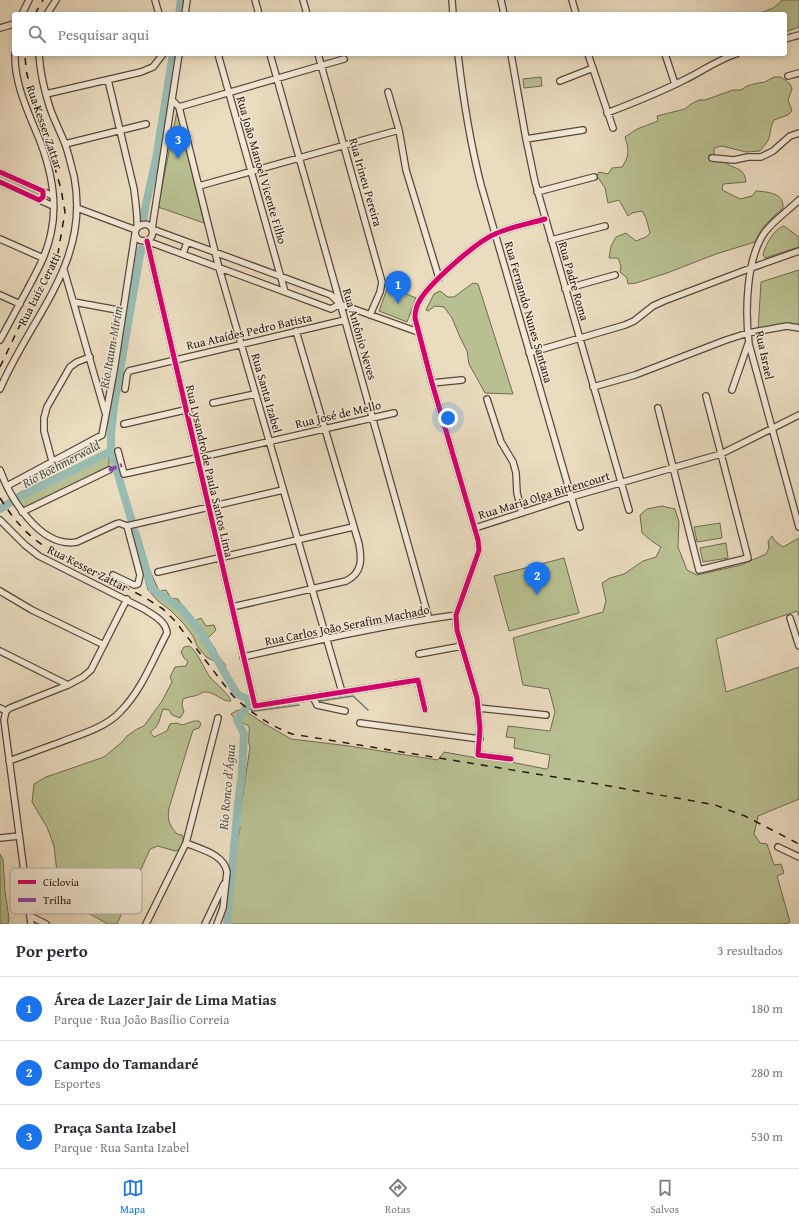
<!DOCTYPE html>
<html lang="pt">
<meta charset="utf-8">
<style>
body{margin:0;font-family:"Gentium Book Plus",serif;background:#f2f2f3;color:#2b2b33}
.you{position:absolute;left:448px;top:418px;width:14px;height:14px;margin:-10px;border:3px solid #fff;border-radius:50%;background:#1a73e8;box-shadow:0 0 0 6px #1a73e833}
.badge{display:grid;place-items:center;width:26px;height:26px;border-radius:50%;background:#1a73e8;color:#fff;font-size:13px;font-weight:700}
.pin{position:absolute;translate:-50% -33px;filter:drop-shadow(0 1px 2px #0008)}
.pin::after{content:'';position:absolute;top:21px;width:14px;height:12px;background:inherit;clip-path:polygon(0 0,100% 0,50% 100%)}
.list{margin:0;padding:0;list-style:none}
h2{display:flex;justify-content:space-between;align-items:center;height:52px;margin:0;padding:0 16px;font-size:17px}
h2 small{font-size:13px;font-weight:400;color:#7c7c81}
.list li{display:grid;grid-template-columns:26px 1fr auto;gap:12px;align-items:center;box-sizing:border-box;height:64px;padding:0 16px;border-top:1px solid #e1e1e2}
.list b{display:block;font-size:15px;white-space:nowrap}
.list p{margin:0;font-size:13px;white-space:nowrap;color:#7c7c81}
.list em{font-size:13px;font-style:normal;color:#7c7c81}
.icon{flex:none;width:22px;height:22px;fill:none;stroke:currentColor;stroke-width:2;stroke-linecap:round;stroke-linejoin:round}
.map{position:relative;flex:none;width:799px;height:924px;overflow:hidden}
.search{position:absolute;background:#fff;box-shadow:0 2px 6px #0003;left:12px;right:12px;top:12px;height:44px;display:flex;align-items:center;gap:10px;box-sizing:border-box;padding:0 14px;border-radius:4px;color:#7c7c81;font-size:15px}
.sheet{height:244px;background:#fff}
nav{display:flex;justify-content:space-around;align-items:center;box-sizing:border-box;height:56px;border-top:1px solid #e1e1e2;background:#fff;font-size:11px;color:#7c7c81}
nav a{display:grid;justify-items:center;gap:2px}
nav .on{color:#1a73e8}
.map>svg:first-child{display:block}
.green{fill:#b8c091;stroke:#706a4f}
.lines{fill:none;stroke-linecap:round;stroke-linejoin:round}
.stream{stroke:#6b7970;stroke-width:1.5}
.river{stroke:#98bcb2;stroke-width:8}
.minor-casing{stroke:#58473a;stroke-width:8}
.minor{stroke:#f1e8d5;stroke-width:5.5}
.rail{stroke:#27150d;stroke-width:1.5;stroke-dasharray:7 7;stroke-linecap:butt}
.quiet{stroke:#8e44ad;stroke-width:4;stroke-dasharray:8 4;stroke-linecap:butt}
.cycleway-casing{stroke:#f1e8d5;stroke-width:8}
.cycleway{stroke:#d6006c;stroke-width:5}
.labels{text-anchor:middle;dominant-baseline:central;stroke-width:3;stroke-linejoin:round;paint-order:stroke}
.street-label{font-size:12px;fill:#27150d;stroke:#f1e8d5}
.water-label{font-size:13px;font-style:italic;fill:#4f4f47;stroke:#f1e8d5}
.key{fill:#f1e8d5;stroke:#b4a999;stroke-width:1}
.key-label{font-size:11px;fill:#27150d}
</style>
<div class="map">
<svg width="799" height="924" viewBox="0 0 799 924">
<rect width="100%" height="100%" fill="#eadcbf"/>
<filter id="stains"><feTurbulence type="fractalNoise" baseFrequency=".005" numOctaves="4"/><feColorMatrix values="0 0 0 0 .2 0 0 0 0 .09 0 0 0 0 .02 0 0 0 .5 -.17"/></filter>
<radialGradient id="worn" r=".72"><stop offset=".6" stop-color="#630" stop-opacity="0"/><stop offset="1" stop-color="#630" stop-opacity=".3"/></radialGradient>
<path class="green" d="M782 0H799V27L785 32V14H756C766 11 775 9 782 0Z
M541 77 542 86 524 88 523 79Z
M774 77H781L790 84 792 89 788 100 792 111 788 115 774 120C771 125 771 128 770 133 770 140 764 146 760 151L746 152 722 146 714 148V155C719 157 721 159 725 162 734 170 744 166 746 182L723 184 722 190 740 199 752 196 756 191C769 192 784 193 783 208 771 218 761 228 755 242L716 254 667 273 636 283 628 284 627 278 620 272 621 266 618 258H609L611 246 616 237 626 233 636 241 646 237 650 233 646 218 642 211 632 213 628 216 619 200 608 203 605 188 597 176 599 172 608 174 612 168 622 167C630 155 629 150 625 137L637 129 658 121 657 116 685 109 691 104 699 100H705L733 90H741L747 86 758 83 765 82Z
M177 111 204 223 158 207Z
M784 226 799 237V247L765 258 763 255C765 245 774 229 784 226Z
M799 270V327L758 331 761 282Z
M473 283 478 284 513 394 485 393 469 364 467 351 460 337 452 318 444 307 435 306 428 311 426 310 434 294 440 291 448 297H454Z
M388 286 416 298 407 322 379 311Z
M99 454 109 457V466L27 508C21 507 19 501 16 496L17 494Z
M662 506 675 509 679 522 678 547 687 570 697 575 741 565 766 554 769 548 768 541 772 536 775 541 783 547 799 538V616L797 611 716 639 726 692 799 667V799L758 816 754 834 760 843 767 844 774 865 781 864 784 873 777 876 790 922 785 924H225V911L231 903 233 866 240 828 239 821 250 747C247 740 250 733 249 726L235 719 231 714 236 711 242 709 265 724 291 739 349 746 438 760 444 752 477 758 495 759 546 769 548 768 550 755 514 748 515 738 506 737 508 726 550 731 555 712 549 689 523 685 513 638 603 612 606 601 602 583 610 578 624 574 643 561 656 557 661 547 653 542 642 533 640 515 647 509Z
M720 523 722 538 697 542 694 527Z
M134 535 138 536 146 562 159 591 166 590 171 598 178 599 187 614 194 621 201 618 206 626 214 625 216 630 208 638 211 645 215 648 217 654 226 666 225 669 219 668 214 661 206 657 197 646 193 636 183 623 170 610 158 601 148 590Z
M726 543 728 558 703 562 700 548Z
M564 558 579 613 509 631 494 576Z
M189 646C197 650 204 669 210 677 216 684 229 694 231 701 224 702 219 696 213 694 210 692 206 692 203 692 197 697 190 696 183 699L182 705 184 712 180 718 172 715 169 710 163 709C159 719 160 726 150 732L154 737 167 731 170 724 177 723 182 725 194 721H199L201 724 199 728 193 730 169 808C167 820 169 825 177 834L182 835 183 836V843L179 850 175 851 158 846 150 849 117 924H108L60 898 54 846 47 827 32 802 34 784 46 777 104 757 122 742 127 736 137 729 144 726 162 701 172 682 170 677 175 667 186 666 188 661 184 658 181 652 184 647Z
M0 854 3 859 5 892 9 918 8 924H0Z"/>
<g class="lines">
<path class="stream" d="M320 701 353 696 368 710
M249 704 250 709 255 711 299 705"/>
<path class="river" d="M179 14 181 0
M143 221 146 204 156 159 173 54
M0 509 18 498 111 451
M132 522 111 451V434L114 405 141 249
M135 532 152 589 181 608 201 632 237 694 249 700V704L237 720 244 734 242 773 238 804 227 924"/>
<g class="minor-casing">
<path id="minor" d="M155 0 159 14
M255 0 259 14
M303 0 307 14
M452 0 453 14
M501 0 504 14
M572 0 576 14
M22 14 29 0
M47 14 56 0
M185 14 187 0
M0 28 14 24
M785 39 799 35
M179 54 152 229 331 295 340 304 418 332
M218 54 285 292
M270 54 429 619
M318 54 382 282 380 292 370 315
M458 54C463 98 470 142 481 185L580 527
M511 54 526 139 535 182 629 510
M588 54 613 128
M665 54 675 84
M788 76 799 73
M108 80 134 189C135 199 138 217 137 227 136 230 134 233 136 236 138 241 142 241 147 241L331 309 340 304
M560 81 593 68
M388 92 399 130 406 170 439 278
M46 94 141 72 153 67 163 54
M172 100 179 107 219 268 342 692
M179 107 344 59
M607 113C633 103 659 93 684 80 701 72 717 60 736 54
M526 139 583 130
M65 144 146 124
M712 158 734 160 748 157H761L773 151 790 136 799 133
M0 172 53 196
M0 182 53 206
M199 186 399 130
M537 192 594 177
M77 208 136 230
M137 228C148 217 160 233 147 241
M0 239 43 258
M551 240 605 226
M147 241 255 706 418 680 425 710
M183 254 187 242
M64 270 105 412
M565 289 615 275
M0 295 20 304
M74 302 123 311
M0 340C9 324 17 308 26 292 36 273 47 254 51 233 58 202 51 170 40 141 29 114 14 84 15 54
M529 353 625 325 634 321 653 306 664 301 751 268 799 251
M432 383 462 380
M593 387 635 375 726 340 748 333 787 326 799 328
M0 389C31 316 91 262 74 176 71 166 69 154 65 144 60 131 53 118 49 105 44 89 40 71 39 54
M125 389 127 375 129 371 345 320
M732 390 748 344
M487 399 501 442 513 462 516 473 517 493 522 513
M213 403 255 394
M658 408 699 570 748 558 706 396
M124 424 185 410
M118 451 124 474 197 458 394 413
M52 461 44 431V418L47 407 70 367 77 362 90 357
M0 470C10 498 41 549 77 542L116 524 119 523 127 526
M7 486 102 435 114 371 135 234
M22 512 109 470
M0 520 25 545 39 556 144 609C153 615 166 621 167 633 153 659 142 690 120 712 105 728 81 734 61 742 44 748 26 755 9 761
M127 526 283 490
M799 527 749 344C745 312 746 258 765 232 775 219 788 211 799 200
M475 528 571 497 721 454 799 415
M158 572 353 527
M113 575 134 585 138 584 140 575 127 526
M0 591 32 610 104 645
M232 607 346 581C362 573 362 560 359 544L296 331
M790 618 799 646
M0 651 68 685
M419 654 462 646
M243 657C314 641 384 625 456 615
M313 697 317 705 345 711
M0 708 6 711
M478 708 546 715
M6 711 4 720 31 924
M6 711 10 708 68 685 83 677 91 670 127 599
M360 723 480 739
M511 759 478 755 480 729 477 698 457 630 456 615 477 556 479 550 478 540 432 383 415 318C415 311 416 306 420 300 430 283 476 242 495 234 510 227 528 224 545 219
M0 838 19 836
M186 843C200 849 224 854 227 872L223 908 217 924
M778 847 799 857
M30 916 46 924
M146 924 186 843 218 718
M205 924 224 884"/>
</g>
<use href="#minor" class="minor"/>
<path class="rail" d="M35 14 43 0
M0 367 19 327 47 277 58 253 65 212 61 189 46 137 32 95 26 70 25 54
M0 498C12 517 23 531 41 544L144 597 163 609 175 621 233 696C250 712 270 726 292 734L604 785 715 805 745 816 799 844"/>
<path class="quiet" d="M109 470 122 465"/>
<g class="cycleway-casing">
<path id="cycleway" d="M0 172 43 191V197L39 200 0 182
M147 241 255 706 418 680 425 710
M511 759 478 755 480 729 477 698 457 630 456 615 477 556 479 550 478 540 432 383 415 318C415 311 416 306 420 300 430 283 476 242 495 234 510 227 528 224 545 219"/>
</g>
<use href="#cycleway" class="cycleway"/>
</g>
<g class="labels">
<g class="street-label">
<text transform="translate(45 127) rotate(71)">Rua Kesser Zattar</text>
<text transform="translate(262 170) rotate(74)">Rua João Manoel Vicente Filho</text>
<text transform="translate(366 182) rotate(74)">Rua Irineu Pereira</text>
<text transform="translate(574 281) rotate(74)">Rua Padre Roma</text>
<text transform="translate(39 289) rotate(-63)">Rua Luiz Ceratti</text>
<text transform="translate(529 312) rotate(74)">Rua Fernando Nunes Santana</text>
<text transform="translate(249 331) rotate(-13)">Rua Ataídes Pedro Batista</text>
<text transform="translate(360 334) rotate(74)">Rua Antônio Neves</text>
<text transform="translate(765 355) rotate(78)">Rua Israel</text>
<text transform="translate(267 393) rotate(74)">Rua Santa Izabel</text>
<text transform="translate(338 414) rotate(-13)">Rua José de Mello</text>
<text transform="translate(210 471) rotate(77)">Rua Lysandro de Paula Santos Lima</text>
<text transform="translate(544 495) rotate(-17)">Rua Maria Olga Bittencourt</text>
<text transform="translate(88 568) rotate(27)">Rua Kesser Zattar</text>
<text transform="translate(347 625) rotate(-11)">Rua Carlos João Serafim Machado</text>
</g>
<g class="water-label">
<text transform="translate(111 347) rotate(-80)">Rio Itaum-Mirim</text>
<text transform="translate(61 464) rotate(-28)">Rio Boehmerwald</text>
<text transform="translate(227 787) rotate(-85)">Rio Ronco d'Água</text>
</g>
</g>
<rect x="10" y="868" width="132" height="46" rx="6" class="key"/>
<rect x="18" y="880" width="18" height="4" fill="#d6006c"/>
<rect x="18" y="898" width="18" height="4" fill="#8e44ad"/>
<g class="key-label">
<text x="43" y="886">Ciclovia</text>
<text x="43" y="904">Trilha</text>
</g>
<rect width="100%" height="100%" filter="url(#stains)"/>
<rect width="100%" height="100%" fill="url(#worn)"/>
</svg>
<div class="you"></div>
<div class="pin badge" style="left:398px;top:304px">1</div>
<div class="pin badge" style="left:537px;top:595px">2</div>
<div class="pin badge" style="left:178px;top:159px">3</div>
<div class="search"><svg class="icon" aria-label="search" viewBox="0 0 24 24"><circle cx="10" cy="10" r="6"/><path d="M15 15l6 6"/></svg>Pesquisar aqui</div>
</div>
<section class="sheet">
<h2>Por perto<small>3 resultados</small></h2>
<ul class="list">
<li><span class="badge">1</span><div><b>Área de Lazer Jair de Lima Matias</b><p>Parque · Rua João Basílio Correia</p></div><em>180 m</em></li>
<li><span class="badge">2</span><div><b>Campo do Tamandaré</b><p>Esportes</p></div><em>280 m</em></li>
<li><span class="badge">3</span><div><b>Praça Santa Izabel</b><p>Parque · Rua Santa Izabel</p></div><em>530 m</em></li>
</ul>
</section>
<nav>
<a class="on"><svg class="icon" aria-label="map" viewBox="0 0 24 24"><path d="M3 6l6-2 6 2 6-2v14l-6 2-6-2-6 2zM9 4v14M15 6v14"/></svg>Mapa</a>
<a><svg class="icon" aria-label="directions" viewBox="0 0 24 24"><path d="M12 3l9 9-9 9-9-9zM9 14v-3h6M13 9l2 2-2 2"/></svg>Rotas</a>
<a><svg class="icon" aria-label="saved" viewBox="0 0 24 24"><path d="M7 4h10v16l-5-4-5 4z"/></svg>Salvos</a>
</nav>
